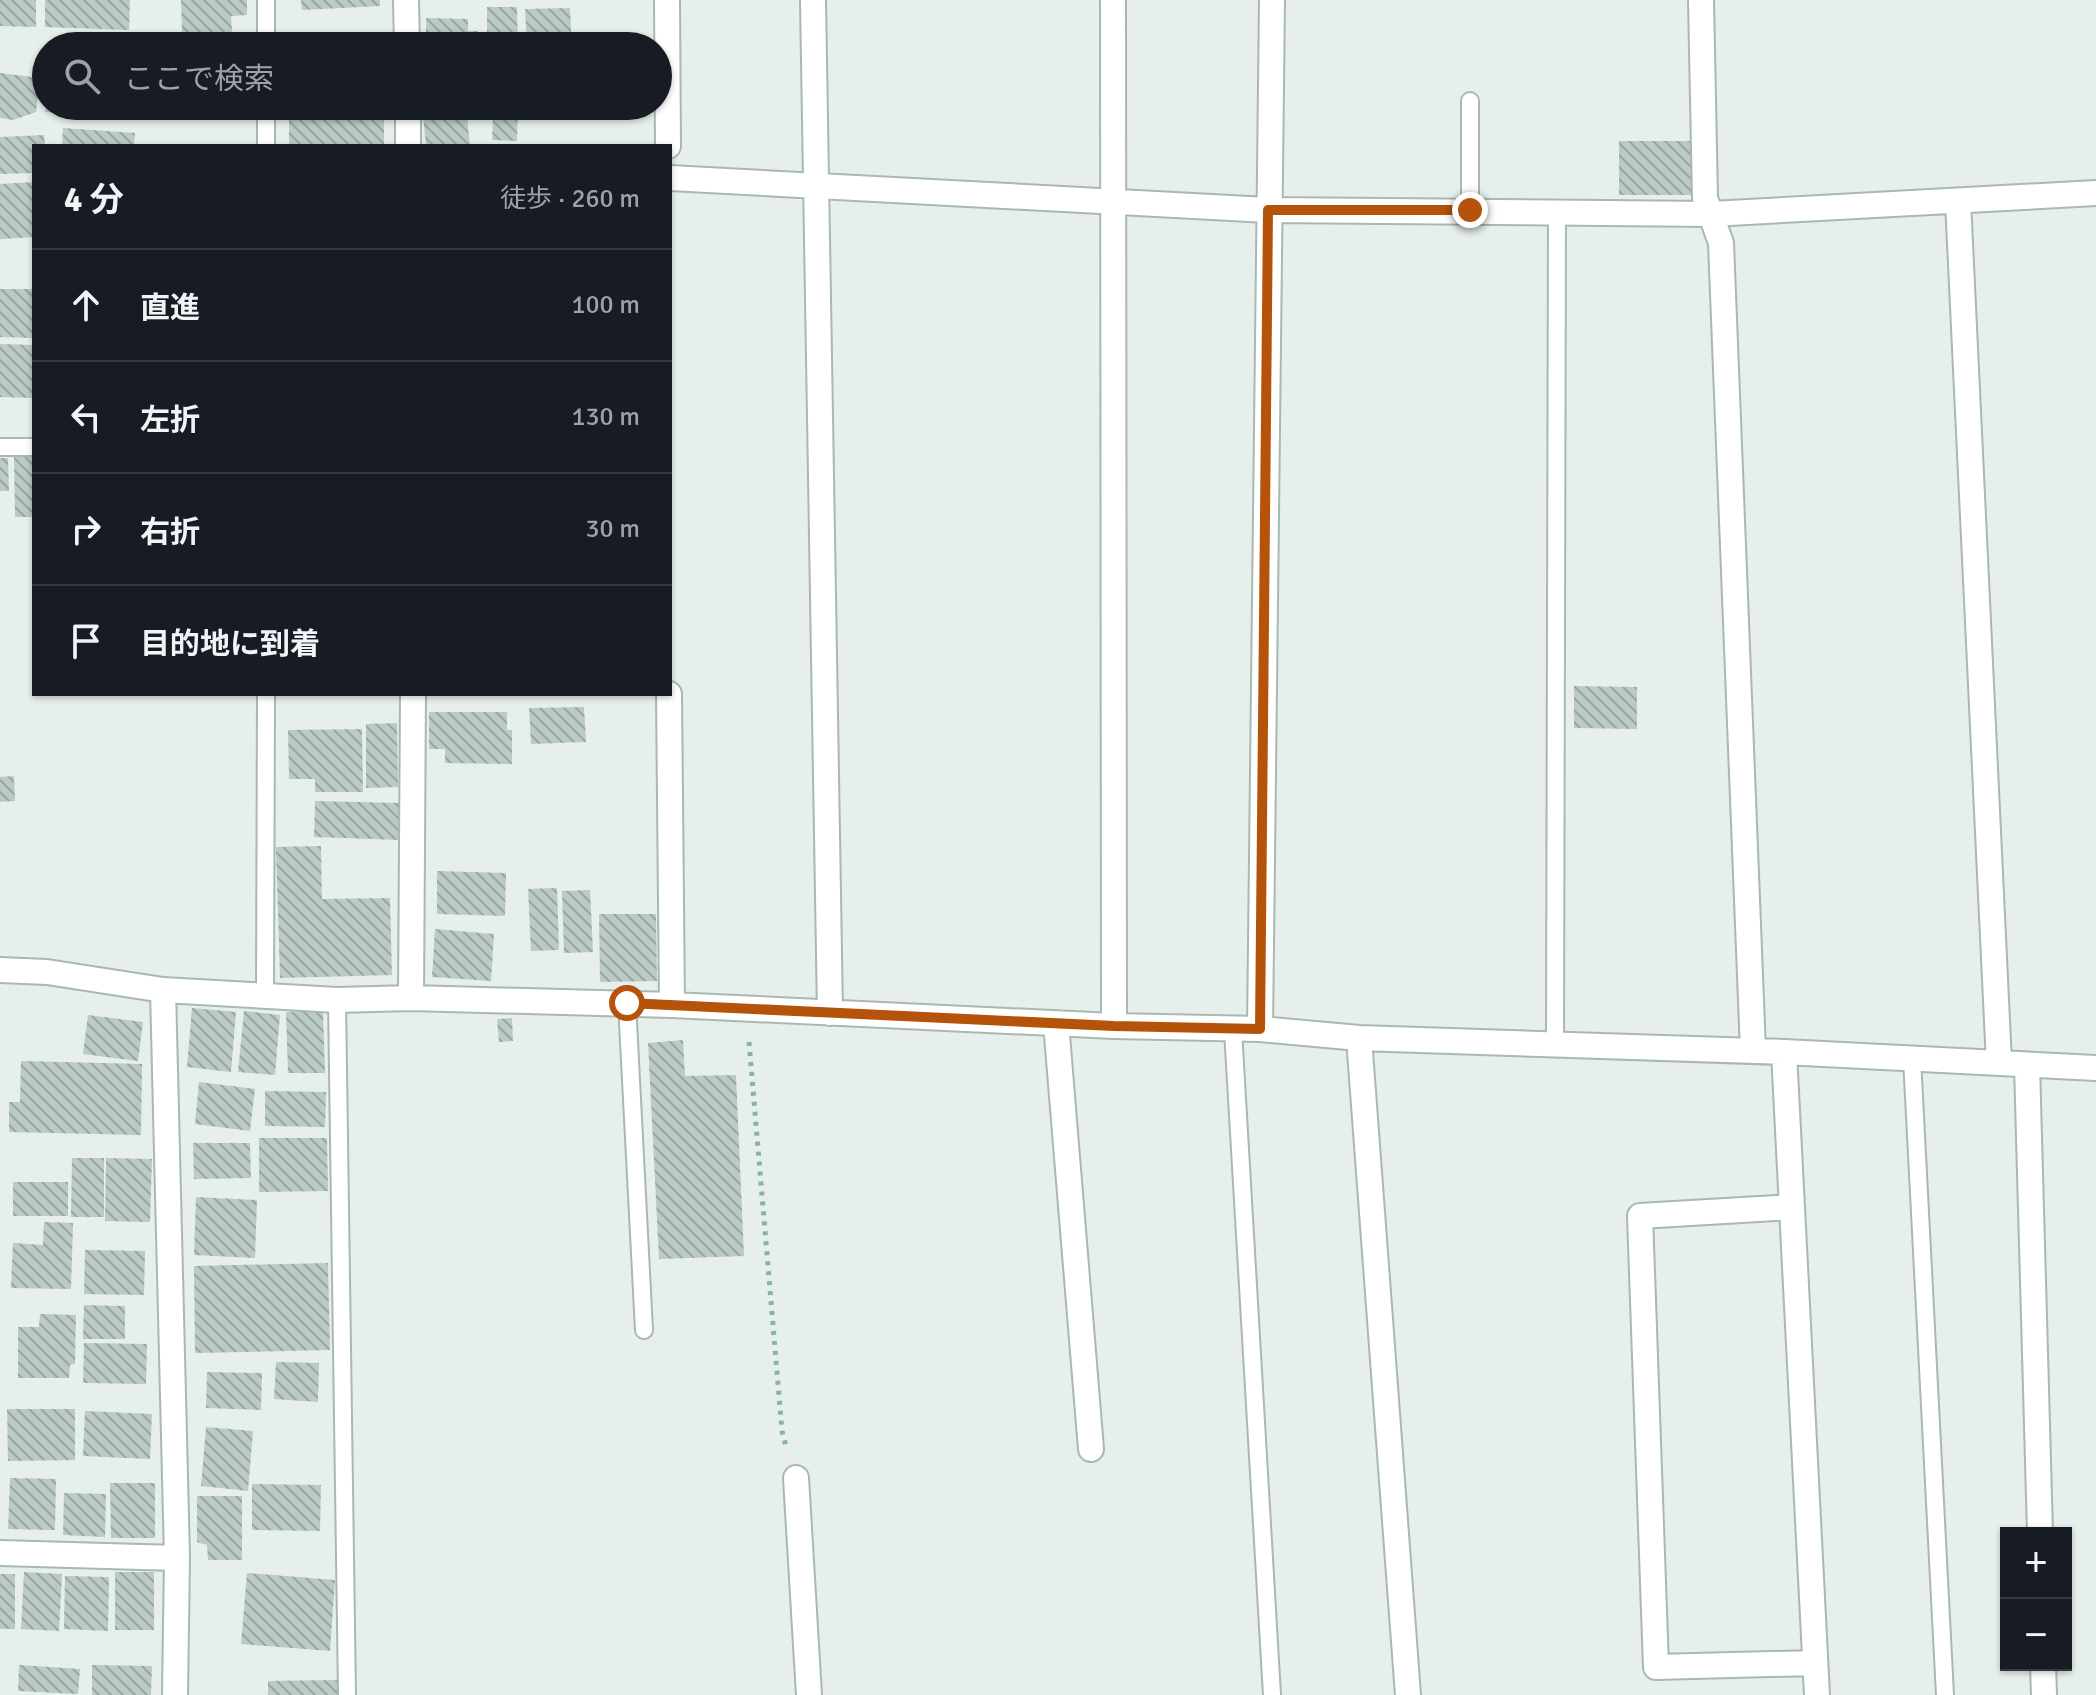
<!DOCTYPE html>
<html lang="ja">
<meta charset="utf-8">
<style>
body{margin:0;font-family:Signika,"Noto Sans JP",sans-serif;background:#20242c;color:#f1f3f6}
.controls{position:absolute;right:24px;bottom:24px;display:grid;overflow:hidden;border-radius:0px;box-shadow:0 2px 6px #0004}
.controls button{width:72px;height:72px;display:grid;place-items:center;padding:0;border:0;border-bottom:2px solid #363941;background:#171b24;color:#f1f3f6;font:40px sans-serif}
.stop{position:absolute;width:24px;height:24px;margin:-18px;border:6px solid #b45309;border-radius:50%;background:#fff}
.stop.end{background:#b45309;border-color:#fff;box-shadow:0 2px 8px #0008}
.list{margin:0;padding:0;list-style:none}
h2{display:flex;justify-content:space-between;align-items:center;height:104px;margin:0;padding:0 32px;font-size:34px}
h2 small{font-size:26px;font-weight:400;color:#9ea1a6}
.list li{display:grid;grid-template-columns:52px 1fr auto;gap:24px;align-items:center;box-sizing:border-box;height:112px;padding:0 32px;border-top:2px solid #363941}
.list b{display:block;font-size:30px;white-space:nowrap}
.list em{font-size:26px;font-style:normal;color:#9ea1a6}
.icon{flex:none;width:44px;height:44px;fill:none;stroke:currentColor;stroke-width:2;stroke-linecap:round;stroke-linejoin:round}
.map{position:relative;flex:none;width:2096px;height:1695px;overflow:hidden}
.search{position:absolute;background:#171b24;box-shadow:0 2px 6px #0004;left:32px;top:32px;width:640px;height:88px;display:flex;align-items:center;gap:20px;box-sizing:border-box;padding:0 28px;border-radius:44px;color:#9ea1a6;font-size:30px}
.panel{position:absolute;background:#171b24;box-shadow:0 2px 6px #0004;left:32px;top:144px;width:640px;height:552px;border-radius:0px}
.map>svg:first-child{display:block}
.building{fill:url(#building-back-hatch)}
.lines{fill:none;stroke-linecap:round;stroke-linejoin:round}
.lane-casing{stroke:#a8b8b2;stroke-width:20}
.street-casing{stroke:#a8b8b2;stroke-width:28}
.path{stroke:#86b3a5;stroke-width:5;stroke-dasharray:4 6;stroke-linecap:butt}
.lane{stroke:#fff;stroke-width:16}
.street{stroke:#fff;stroke-width:24}
.route{stroke:#b45309;stroke-width:10}
</style>
<div class="map">
<svg width="2096" height="1695" viewBox="0 0 2096 1695">
<defs>
<pattern id="building-back-hatch" width="6" height="6" patternUnits="userSpaceOnUse" patternTransform="scale(2)"><rect width="6" height="6" fill="#bbcac4"/><path d="M-1 5l2 2M0 0l6 6M5-1l2 2" fill="none" stroke="#98a6a0"/></pattern>
</defs>
<rect width="100%" height="100%" fill="#e6efeb"/>
<path class="building" d="M0 0H36V27L0 26Z
M45 0H130L129 30 45 27Z
M181 0H247V15L231 16 232 32 182 34Z
M301 0H380V6L302 10Z
M487 7H517L518 46H487Z
M570 8 572 46H527L525 9Z
M426 18 468 19V31H478V46H426Z
M0 73 40 78 36 112 13 120 0 118Z
M46 106H103L102 116 45 112Z
M114 106H158V113L114 110Z
M184 106H245V113L184 115Z
M289 106H384V146H289Z
M422 106H445V108L466 106 470 146H426Z
M476 106H518L517 141 492 140 493 117H475Z
M63 128 135 133 134 146H62Z
M44 135 45 146H34V173L0 174V137Z
M1619 141H1691V195H1619Z
M34 182V237L0 239V184Z
M0 289H34V338L0 337Z
M0 344 34 345 33 398 0 397Z
M14 457H34V517H15Z
M0 458H8L9 491H0Z
M1574 686 1637 687V729L1574 728Z
M584 707 586 742 531 744 529 708Z
M429 712H507V730H512V764L445 763V749H429Z
M397 723 398 787 366 788V724Z
M362 729 363 792H315V779H289L288 730Z
M14 776 15 801 0 802V777Z
M315 801 401 803 400 840 314 837Z
M321 846 322 899 390 898 392 975 280 978 276 847Z
M437 871 506 873 505 916 437 914Z
M557 888 559 950 531 951 528 889Z
M590 890 593 952 564 953 562 891Z
M599 914H656L657 981 600 982Z
M435 929 494 934 491 981 432 977Z
M192 1008 236 1012 231 1072 187 1067Z
M244 1011 280 1015 275 1075 238 1072Z
M323 1011 325 1073H288L286 1012Z
M88 1015 143 1022 138 1061 83 1054Z
M512 1018 513 1041 499 1042 497 1019Z
M683 1040 685 1076 736 1075 744 1256 659 1259 648 1043Z
M21 1061 142 1064 141 1135 9 1132V1102H20Z
M199 1082 255 1089 250 1131 195 1124Z
M265 1091 326 1092 325 1127 265 1126Z
M259 1138H327L328 1191 259 1192Z
M193 1143H250L251 1178 194 1179Z
M72 1158H104V1217H71Z
M106 1158 152 1159 150 1222 105 1221Z
M13 1182H68V1216H13Z
M196 1197 257 1200 255 1258 194 1255Z
M44 1222 73 1223 71 1289 11 1288 13 1243 43 1245Z
M85 1250 145 1251 144 1295 84 1294Z
M328 1263 330 1350 195 1353 194 1266Z
M84 1305 125 1306V1339H83Z
M40 1314 76 1315 75 1364 70 1365 69 1378H18V1327H39Z
M84 1343 147 1344 146 1384 83 1383Z
M276 1362 319 1363 318 1402 274 1399Z
M207 1372 262 1373 261 1410 206 1408Z
M7 1409H75V1460L8 1461Z
M85 1411 152 1414 150 1459 83 1456Z
M206 1427 253 1431 248 1491 201 1486Z
M10 1478 56 1479 55 1530 8 1529Z
M110 1483H155V1538H111Z
M252 1484 321 1485 320 1531 252 1530Z
M64 1493 106 1494 105 1537 63 1535Z
M197 1496H242V1560H208L207 1545 197 1542Z
M24 1572 62 1574 59 1631 21 1629Z
M115 1572H154V1630H115Z
M247 1573 335 1580 330 1651 241 1644Z
M0 1574H15V1629H0Z
M65 1576 109 1577 108 1631 64 1629Z
M19 1665 80 1669 78 1694 18 1691Z
M92 1665 152 1666 151 1695H92Z
M338 1680 339 1695H268V1681Z"/>
<g class="lines">
<g class="lane-casing">
<path id="lane" d="M266 0V46
M1470 101V210
M266 106V146
M0 447H34
M265 995 266 694
M337 1000 347 1695
M627 1003 644 1330
M1233 1030 1272 1695
M1555 1044 1557 212
M1912 1058 1945 1695"/>
</g>
<g class="street-casing">
<path id="street" d="M406 0 407 46
M667 0 668 146
M813 0 830 1013
M1113 0 1114 1026
M1701 0 1705 198 1721 243 1753 1051
M408 106V146
M670 178 1268 210 1711 214 2096 193
M1958 201 1999 1063
M669 694 672 1005
M0 970 47 972 163 990 337 1000 411 998 672 1005 1114 1026 1260 1029 1359 1038 1784 1052 2096 1068
M163 990 177 1558 175 1695
M411 998 413 694
M1056 1023 1091 1449
M1260 1029 1272 0
M1359 1038 1408 1695
M1784 1052 1817 1695
M2027 1065 2040 1533
M1791 1207 1640 1216 1656 1667 1814 1663
M796 1478 809 1695
M0 1553 177 1558
M2043 1665 2044 1695"/>
</g>
<path class="path" d="M749 1042 782 1431 786 1446"/>
<use href="#lane" class="lane"/>
<use href="#street" class="street"/>
</g>
<g class="lines">
<path class="route" d="M627 1003 1114 1026 1260 1029 1268 210H1470"/>
</g>
</svg>
<div class="controls">
<button>+</button>
<button>−</button>
</div>
<div class="stop" style="left:627px;top:1003px"></div>
<div class="stop end" style="left:1470px;top:210px"></div>
<div class="search"><svg class="icon" aria-label="search" viewBox="0 0 24 24"><circle cx="10" cy="10" r="6"/><path d="M15 15l6 6"/></svg>ここで検索</div>
<section class="panel">
<h2>4 分<small>徒歩 · 260 m</small></h2>
<ul class="list">
<li><svg class="icon" aria-label="ahead" viewBox="0 0 24 24"><path d="M12 20V5M6 11l6-6 6 6"/></svg><div><b>直進</b></div><em>100 m</em></li>
<li><svg class="icon" aria-label="left" viewBox="0 0 24 24"><path d="M17 20v-9H6M10 6l-5 5 5 5"/></svg><div><b>左折</b></div><em>130 m</em></li>
<li><svg class="icon" aria-label="right" viewBox="0 0 24 24"><path d="M7 20v-9h11M14 6l5 5-5 5"/></svg><div><b>右折</b></div><em>30 m</em></li>
<li><svg class="icon" aria-label="arrive" viewBox="0 0 24 24"><path d="M6 21V4h12l-3 4 3 4H6"/></svg><div><b>目的地に到着</b></div></li>
</ul>
</section>
</div>
